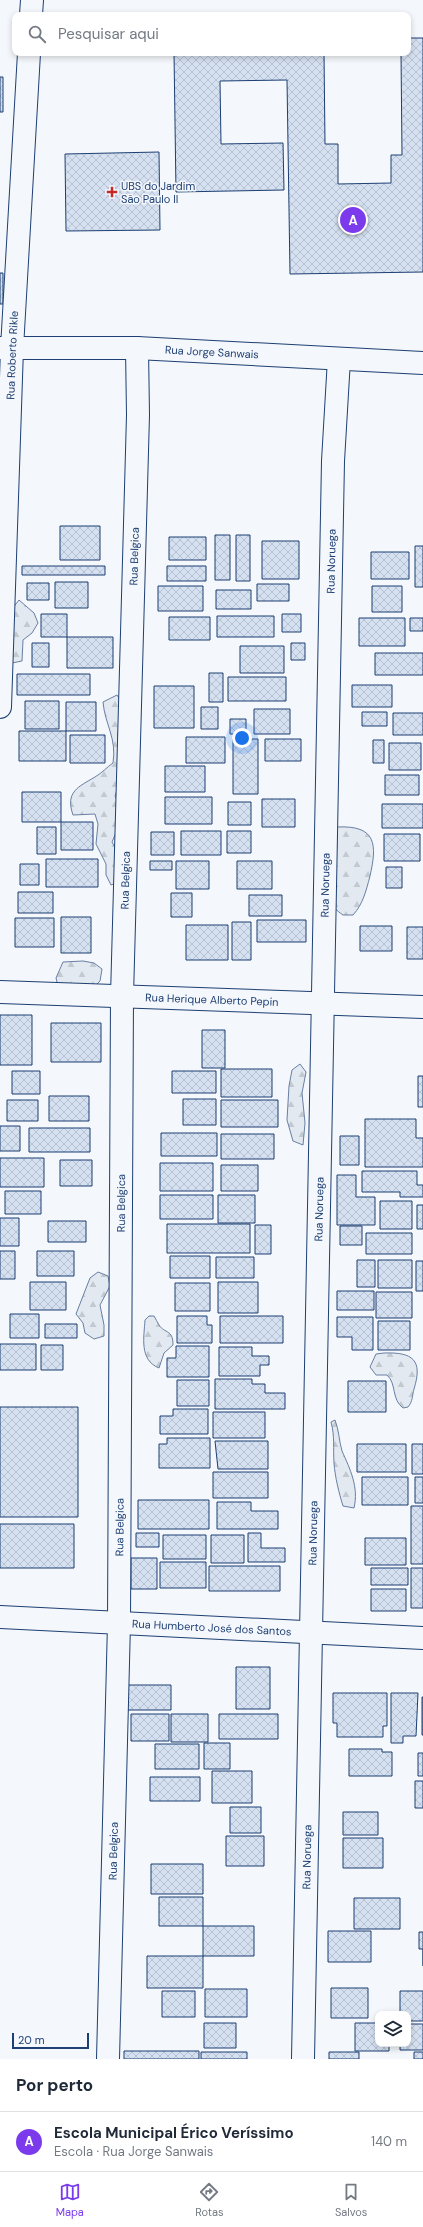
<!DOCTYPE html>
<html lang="pt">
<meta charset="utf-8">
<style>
body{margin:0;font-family:"DM Sans",sans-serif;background:#f2f2f3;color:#1f2937}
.controls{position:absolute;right:12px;bottom:12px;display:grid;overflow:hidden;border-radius:8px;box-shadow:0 2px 6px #0003}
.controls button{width:36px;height:36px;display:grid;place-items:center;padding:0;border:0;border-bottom:1px solid #e0e1e3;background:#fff;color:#1f2937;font:20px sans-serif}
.scale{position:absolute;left:12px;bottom:10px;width:77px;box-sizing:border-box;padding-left:4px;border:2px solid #1d3f73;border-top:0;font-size:11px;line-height:14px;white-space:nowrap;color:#1d3f73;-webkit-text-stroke:3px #f4f7fb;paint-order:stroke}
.you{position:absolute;left:242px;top:738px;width:14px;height:14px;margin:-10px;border:3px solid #fff;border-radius:50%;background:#1a73e8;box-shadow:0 0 0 6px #1a73e833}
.badge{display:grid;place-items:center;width:26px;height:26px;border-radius:50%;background:#7c3aed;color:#fff;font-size:13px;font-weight:700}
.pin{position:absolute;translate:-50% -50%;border:2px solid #fff;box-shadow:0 1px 4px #0006}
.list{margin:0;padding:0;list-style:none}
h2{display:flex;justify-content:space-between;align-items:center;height:52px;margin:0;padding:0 16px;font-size:17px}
h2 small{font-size:13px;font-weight:400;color:#747a83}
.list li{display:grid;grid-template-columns:26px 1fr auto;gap:12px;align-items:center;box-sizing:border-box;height:60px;padding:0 16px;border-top:1px solid #e0e1e3}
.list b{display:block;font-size:15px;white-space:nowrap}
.list p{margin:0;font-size:13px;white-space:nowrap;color:#747a83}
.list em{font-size:13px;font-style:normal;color:#747a83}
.icon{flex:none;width:22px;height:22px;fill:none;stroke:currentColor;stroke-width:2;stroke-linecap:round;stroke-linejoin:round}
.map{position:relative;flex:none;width:423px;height:2059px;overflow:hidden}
.search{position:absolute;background:#fff;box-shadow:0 2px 6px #0003;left:12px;right:12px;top:12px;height:44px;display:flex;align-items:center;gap:10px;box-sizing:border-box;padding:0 14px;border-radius:8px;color:#747a83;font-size:15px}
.sheet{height:112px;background:#fff}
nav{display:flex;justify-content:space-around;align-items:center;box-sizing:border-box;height:56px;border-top:1px solid #e0e1e3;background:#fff;font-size:11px;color:#747a83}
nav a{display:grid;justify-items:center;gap:2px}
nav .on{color:#7c3aed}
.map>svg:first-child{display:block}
.forest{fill:url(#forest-firs);stroke:#687fa3}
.building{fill:url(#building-cross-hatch);stroke:#1d3f73}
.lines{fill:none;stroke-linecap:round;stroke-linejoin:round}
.minor-casing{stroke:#1d3f73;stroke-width:24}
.minor{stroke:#f4f7fb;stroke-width:22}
.poi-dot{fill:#c62828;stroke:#f4f7fb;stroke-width:1.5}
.labels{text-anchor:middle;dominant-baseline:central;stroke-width:3;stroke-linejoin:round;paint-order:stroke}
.poi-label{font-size:11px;fill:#1d3f73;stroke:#f4f7fb;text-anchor:start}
.street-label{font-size:11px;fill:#1d3f73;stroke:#f4f7fb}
</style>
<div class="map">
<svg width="423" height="2059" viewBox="0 0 423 2059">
<defs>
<pattern id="forest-firs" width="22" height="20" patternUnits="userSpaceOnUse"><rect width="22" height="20" fill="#e3e9f0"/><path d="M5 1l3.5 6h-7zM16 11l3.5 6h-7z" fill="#c2c9d1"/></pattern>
<pattern id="building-cross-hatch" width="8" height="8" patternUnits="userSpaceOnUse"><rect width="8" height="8" fill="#d5e0f0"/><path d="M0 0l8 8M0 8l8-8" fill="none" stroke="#b6c1d1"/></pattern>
</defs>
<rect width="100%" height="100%" fill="#f4f7fb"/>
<path class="forest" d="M19 600 34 613 38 623 32 633 23 640 22 661 12 663V609Z
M117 695 123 704 118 734 122 776 115 796 124 814 112 842 122 860 121 881 111 885 106 875V864L96 844 98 824 95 814 73 815C65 792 78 787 95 777 102 773 107 767 113 763 117 738 105 725 103 702Z
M337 827C377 825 377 845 370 876 366 891 363 904 353 915H343C340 913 336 910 334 907 330 896 338 844 337 827Z
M83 961 94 963 102 969 100 981 92 989 58 986 56 978 63 962Z
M300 1064 306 1072 302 1093 305 1123 303 1145 293 1141 287 1120 289 1086 292 1070Z
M98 1272 108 1276 110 1286 100 1305 104 1325V1336L94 1339 85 1333 83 1323 76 1314 90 1278Z
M149 1316H154C156 1319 157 1322 159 1325 165 1334 173 1329 173 1345L164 1353 159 1368C139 1360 144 1337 145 1320Z
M384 1353C413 1352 423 1360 414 1389 412 1396 413 1401 408 1407L403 1408C391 1399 397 1384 387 1375H376L370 1367 376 1354Z
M335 1420C339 1430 339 1441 342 1451 350 1469 359 1487 354 1508L343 1506C339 1493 335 1477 334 1463 333 1449 335 1436 331 1422Z"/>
<path class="building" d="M408 38H423V272L290 274 287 80 220 81 221 144 283 143 284 190 176 192 174 53H324L325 144H338V184L391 183V155H402L401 53H408Z
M0 77H3V112H0Z
M159 152 160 230 66 231 65 154Z
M0 273H3V304H0Z
M60 526H100V560H60Z
M215 535H230V580H215Z
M236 535H250V581H236Z
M169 537H206V560H169Z
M262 541H299V579H262Z
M415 546H423V587H415Z
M371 552H409V579H371Z
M22 566H105V575H22Z
M167 566H206V581H167Z
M55 582H88V608H55Z
M27 583H49V600H27Z
M257 584H289V601H257Z
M158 586H203V611H158Z
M372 586H402V612H372Z
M216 590H251V609H216Z
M41 614H67V637H41Z
M282 614H301V632H282Z
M217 616H274V637H217Z
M169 617H210V640H169Z
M359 618H405V646H359Z
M410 618H423V631H410Z
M67 637H113V668H67Z
M32 643H49V667H32Z
M291 643H305V660H291Z
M240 646H284V673H240Z
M375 653H423V675H375Z
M209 673H223V702H209Z
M17 674H90V695H17Z
M228 677H286V701H228Z
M352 685H392V707H352Z
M154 686H194V728H154Z
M25 701H59V729H25Z
M66 702H96V731H66Z
M201 707H218V729H201Z
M254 709H290V734H254Z
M362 712H387V726H362Z
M393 713H423V735H393Z
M230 719H246V734H230Z
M19 731H66V761H19Z
M70 735H105V763H70Z
M186 737H225V763H186Z
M233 739H258V794H233Z
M265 739H301V761H265Z
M373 740H384V763H373Z
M389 743H421V770H389Z
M165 766H205V792H165Z
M385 775H419V795H385Z
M22 792H61V822H22Z
M165 797H212V824H165Z
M262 799H295V827H262Z
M228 802H251V825H228Z
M382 804H423V828H382Z
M61 822H93V850H61Z
M37 827H56V854H37Z
M181 831H221V855H181Z
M227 831H251V853H227Z
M151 832H174V855H151Z
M384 834H420V861H384Z
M46 859H98V887H46Z
M150 861H172V870H150Z
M176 861H209V889H176Z
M237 861H272V889H237Z
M20 864H39V885H20Z
M386 867H402V888H386Z
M18 892H53V913H18Z
M171 893H192V917H171Z
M249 895H282V916H249Z
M61 917H91V953H61Z
M15 918H54V947H15Z
M257 920H306V942H257Z
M232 922H251V960H232Z
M186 925H228V960H186Z
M360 926H392V951H360Z
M407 927H423V959H407Z
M0 1015H32V1065H0Z
M51 1023H101V1062H51Z
M202 1030H225V1068H202Z
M221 1069H272V1097H221Z
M12 1071H40V1094H12Z
M172 1071H216V1093H172Z
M418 1076H423V1107H418Z
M49 1096H89V1121H49Z
M183 1099H216V1125H183Z
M7 1100H38V1121H7Z
M221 1100H278V1127H221Z
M365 1119H416V1138H423V1167H365Z
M0 1126H20V1151H0Z
M29 1128H90V1152H29Z
M161 1133H217V1156H161Z
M221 1134H274V1159H221Z
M340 1136H359V1165H340Z
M0 1158H44V1187H0Z
M60 1160H92V1186H60Z
M160 1163H213V1191H160Z
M221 1165H258V1191H221Z
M362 1171H417V1185H423V1197H400V1192H362Z
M337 1175H356V1197H375V1225H337Z
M5 1191H41V1214H5Z
M160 1195H213V1219H160Z
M218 1195H255V1223H218Z
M380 1201H412V1229H380Z
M417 1205H423V1229H417Z
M0 1218H19V1246H0Z
M48 1221H86V1242H48Z
M167 1224H250V1253H167Z
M255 1225H271V1254H255Z
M340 1226H362V1245H340Z
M366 1233H412V1254H366Z
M0 1251H15V1279H0Z
M37 1251H74V1276H37Z
M170 1256H210V1278H170Z
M216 1257H254V1278H216Z
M357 1260H375V1287H357Z
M378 1260H412V1288H378Z
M416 1261H423V1291H416Z
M30 1282H66V1310H30Z
M218 1282H258V1313H218Z
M175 1283H210V1311H175Z
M337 1291H374V1310H337Z
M376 1292H412V1318H376Z
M10 1314H39V1338H10Z
M177 1316H207V1325H212V1343H177Z
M220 1316H283V1343H220Z
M337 1317H373V1350H352V1337H337Z
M378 1321H410V1350H378Z
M45 1324H77V1338H45Z
M0 1344H36V1370H0Z
M41 1345H63V1370H41Z
M176 1346H209V1377H167V1358H176Z
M219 1347H252V1356H269V1365H260V1376H219Z
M215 1379H252V1384H265V1393H285V1409H215Z
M177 1380H209V1406H177Z
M348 1381H386V1412H348Z
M0 1407H78V1517H0Z
M173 1409H208V1434H160V1416H173Z
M213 1412H265V1438H213Z
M167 1438H210V1468H159V1444H167Z
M215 1441H268V1469H218Z
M357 1444H406V1472H357Z
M412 1444H423V1474H412Z
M213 1472H268V1498H213Z
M362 1477H408V1505H362Z
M415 1477H423V1503H415Z
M138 1500H209V1529H138Z
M217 1502H251V1511H278V1529H217Z
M411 1506H423V1564H411Z
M0 1524H74V1568H0Z
M136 1533H159V1547H136Z
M248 1533H261V1548H285V1562H248Z
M163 1535H206V1559H163Z
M211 1535H244V1563H211Z
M365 1538H406V1565H365Z
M131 1558H157V1589H131Z
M160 1562H206V1588H160Z
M209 1566H280V1591H209Z
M371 1568H408V1585H371Z
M411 1568H423V1608H411Z
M371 1589H406V1611H371Z
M236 1667H270V1709H236Z
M125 1685H171V1710H125Z
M333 1693H387V1726H383V1737H337V1723H333Z
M391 1693H418L416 1736H403V1743H391Z
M422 1697H423V1735H422Z
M131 1714H169V1741H131Z
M171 1714H208V1742H171Z
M219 1714H278V1739H219Z
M204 1743H230V1769H204Z
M155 1744H199V1769H155Z
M349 1749H382V1752H392V1776H349Z
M418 1753H423V1776H418Z
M212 1771H252V1803H212Z
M150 1777H200V1801H150Z
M415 1781H423V1808H415Z
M230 1807H261V1833H230Z
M343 1812H378V1835H343Z
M226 1836H264V1866H226Z
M343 1838H383V1868H343Z
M151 1864H203V1894H151Z
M159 1897H203V1926H159Z
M354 1898H400V1929H354Z
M203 1926H254V1956H203Z
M328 1931H371V1962H328Z
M419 1932H423V1966V1949H419Z
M147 1956H203V1988H147Z
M331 1988H368V2018H331Z
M205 1989H247V2017H205Z
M162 1991H195V2017H162Z
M400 1991H423V2021H408V2014H400Z
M204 2023H236V2048H204Z
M355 2023H378V2044H389V2051H355Z
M408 2024H423V2050H400V2044H408Z
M124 2051H199V2059H124Z
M201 2052H247V2059H201Z
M329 2052H359V2059H329Z
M414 2052H423V2059H414Z"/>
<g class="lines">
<g class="minor-casing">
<g id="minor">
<path d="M31 15 32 0"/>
<path id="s1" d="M0 348H137L423 363"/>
<path id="s2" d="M0 707 12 348 29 53"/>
<path id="s3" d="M0 992 423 1007"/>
<path id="s4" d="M0 1617 423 1638"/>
<path id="s5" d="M108 2059 119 1623 122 996 138 415 137 348"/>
<path id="s6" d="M303 2059 333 461 339 359"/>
</g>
</g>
<use href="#minor" class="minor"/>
</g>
<path class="poi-dot" d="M110 186h4v4h4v4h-4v4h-4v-4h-4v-4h4z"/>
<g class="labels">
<g class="poi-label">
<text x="121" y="186">UBS do Jardim<tspan x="121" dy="13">São Paulo II</tspan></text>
</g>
<g class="street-label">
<text stroke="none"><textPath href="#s1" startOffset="212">Rua Jorge Sanwais</textPath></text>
<text stroke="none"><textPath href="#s2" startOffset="352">Rua Roberto Rikle</textPath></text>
<text stroke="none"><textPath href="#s5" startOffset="1503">Rua Belgica</textPath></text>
<text stroke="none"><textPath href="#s6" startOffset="1498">Rua Noruega</textPath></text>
<text stroke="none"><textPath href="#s5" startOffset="1179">Rua Belgica</textPath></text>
<text stroke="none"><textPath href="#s6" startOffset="1174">Rua Noruega</textPath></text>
<text stroke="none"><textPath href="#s3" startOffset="212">Rua Herique Alberto Pepin</textPath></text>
<text stroke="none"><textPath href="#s5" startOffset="856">Rua Belgica</textPath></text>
<text stroke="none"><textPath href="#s6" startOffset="850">Rua Noruega</textPath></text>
<text stroke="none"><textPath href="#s5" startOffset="532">Rua Belgica</textPath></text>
<text stroke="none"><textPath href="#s6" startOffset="526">Rua Noruega</textPath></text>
<text stroke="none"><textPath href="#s4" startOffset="212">Rua Humberto José dos Santos</textPath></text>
<text stroke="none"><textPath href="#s5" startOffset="208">Rua Belgica</textPath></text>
<text stroke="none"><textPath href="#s6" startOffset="202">Rua Noruega</textPath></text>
</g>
</g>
</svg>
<div class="controls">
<button><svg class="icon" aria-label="layers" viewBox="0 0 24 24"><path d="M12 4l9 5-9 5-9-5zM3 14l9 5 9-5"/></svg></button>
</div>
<div class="scale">20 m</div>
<div class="you"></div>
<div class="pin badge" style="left:353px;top:220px">A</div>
<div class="search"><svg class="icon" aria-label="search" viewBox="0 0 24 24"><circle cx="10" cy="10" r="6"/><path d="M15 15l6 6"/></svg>Pesquisar aqui</div>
</div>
<section class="sheet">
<h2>Por perto<small></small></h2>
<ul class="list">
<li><span class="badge">A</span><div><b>Escola Municipal Érico Veríssimo</b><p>Escola · Rua Jorge Sanwais</p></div><em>140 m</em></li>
</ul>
</section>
<nav>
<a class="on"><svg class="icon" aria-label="map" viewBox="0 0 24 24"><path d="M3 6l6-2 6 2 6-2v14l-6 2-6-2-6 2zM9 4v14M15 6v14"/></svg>Mapa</a>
<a><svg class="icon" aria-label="directions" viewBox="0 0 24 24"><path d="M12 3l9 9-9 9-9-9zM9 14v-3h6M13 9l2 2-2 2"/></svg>Rotas</a>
<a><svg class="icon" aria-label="saved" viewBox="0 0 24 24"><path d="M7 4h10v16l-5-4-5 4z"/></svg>Salvos</a>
</nav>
